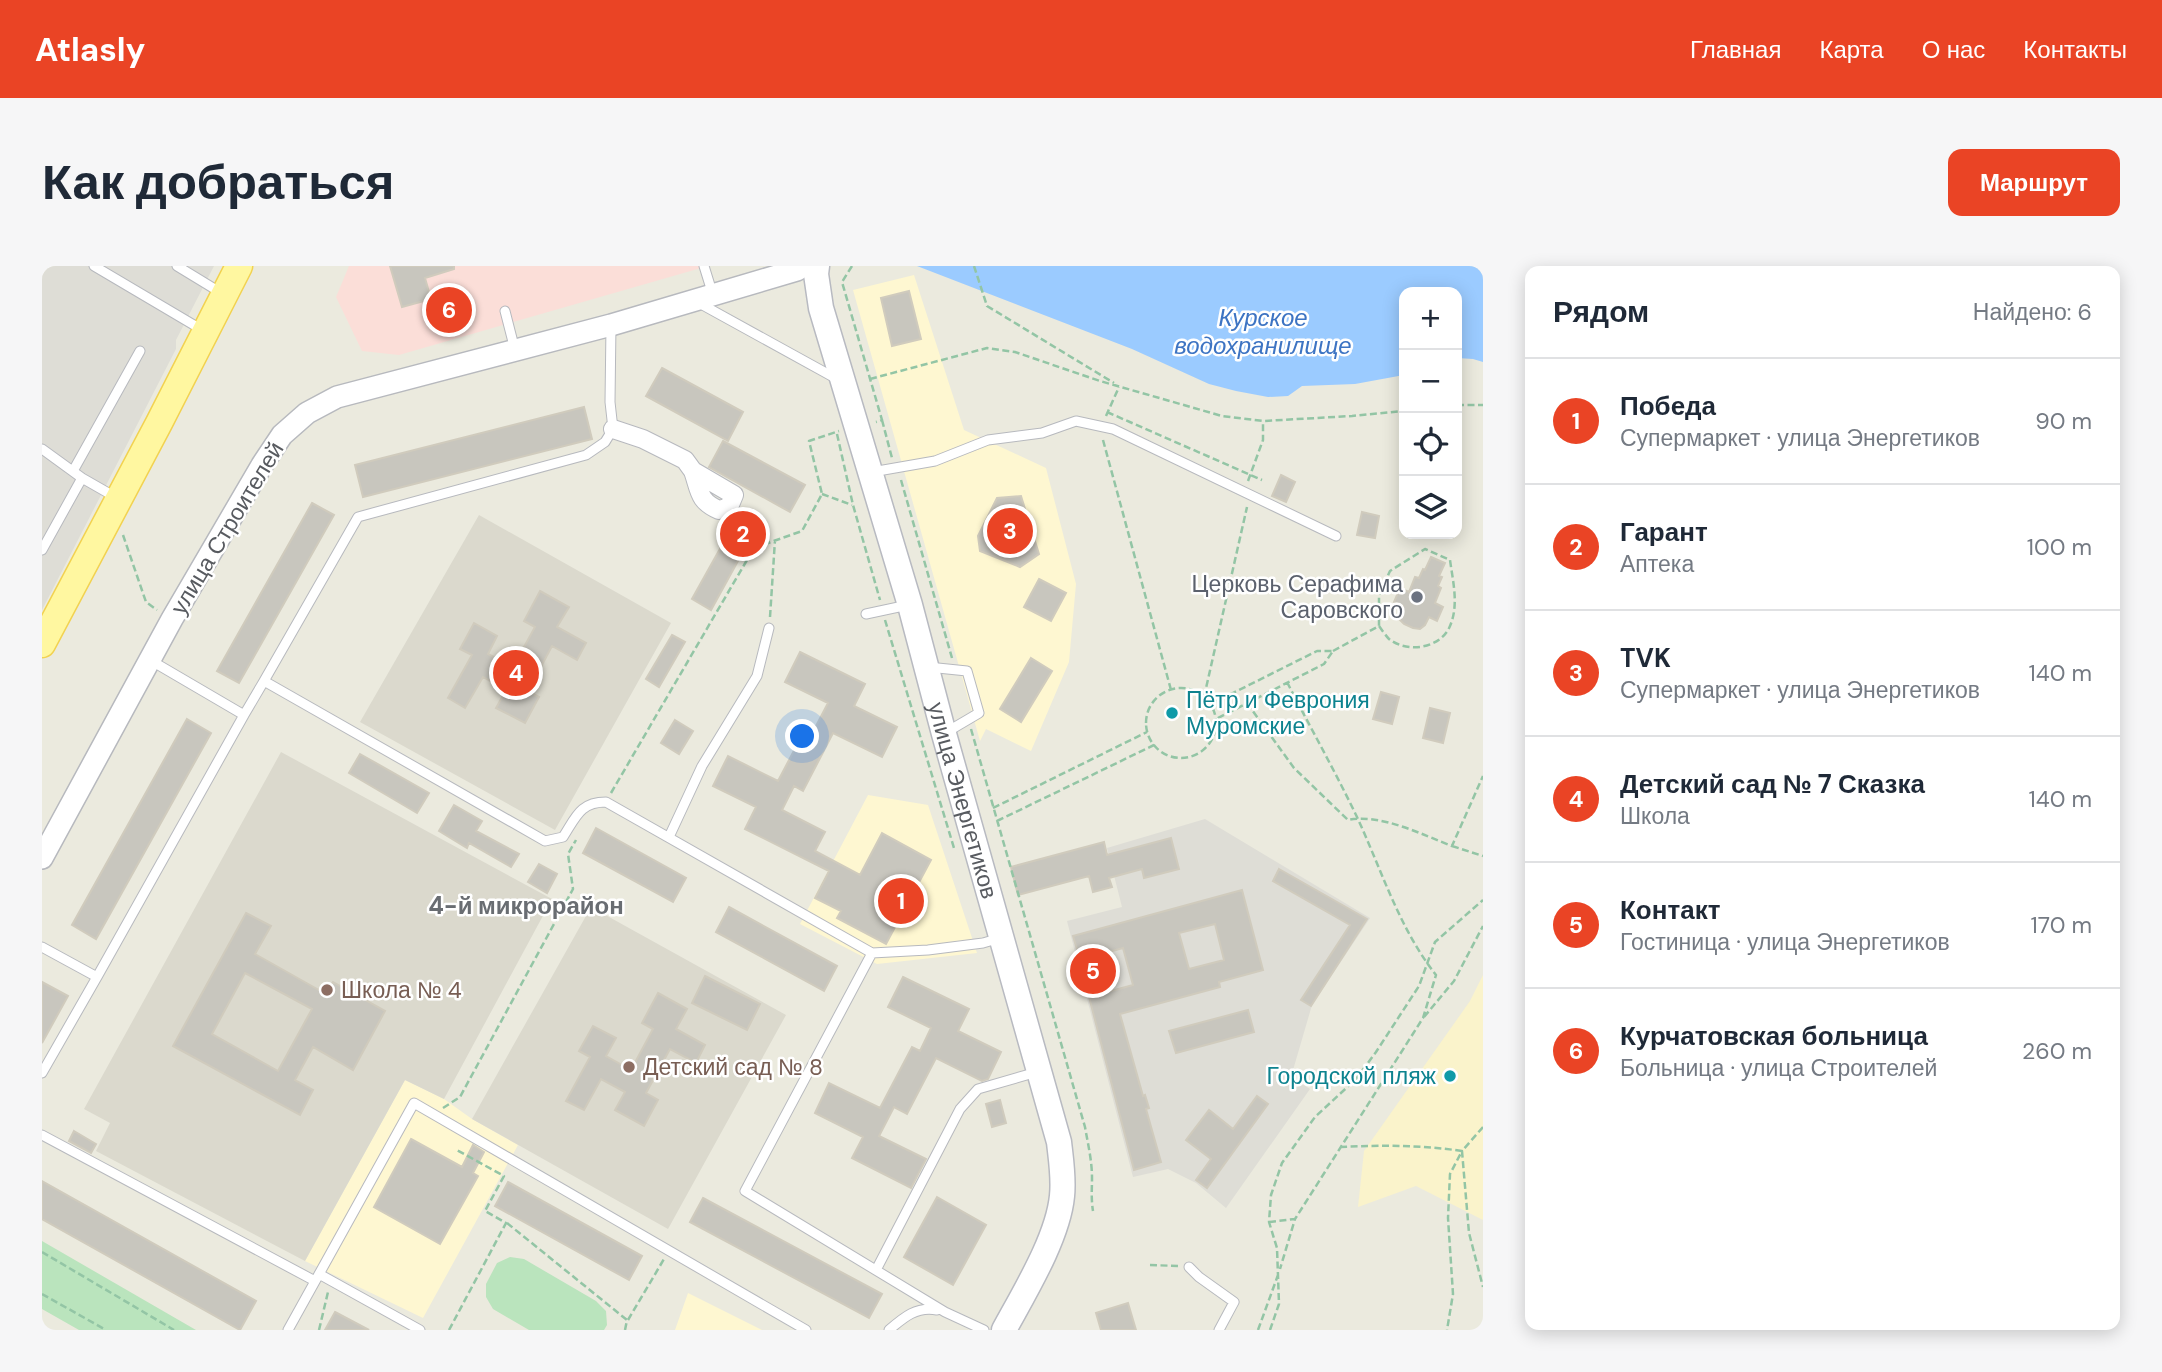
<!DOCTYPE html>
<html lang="ru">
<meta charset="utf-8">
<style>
body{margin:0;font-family:"DM Sans",sans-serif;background:#f6f6f7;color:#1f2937}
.controls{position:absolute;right:21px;top:21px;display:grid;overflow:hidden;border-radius:14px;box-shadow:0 4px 18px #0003}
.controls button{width:63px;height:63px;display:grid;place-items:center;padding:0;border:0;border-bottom:2px solid #e0e1e3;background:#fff;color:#1f2937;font:35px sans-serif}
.you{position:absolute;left:761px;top:471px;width:24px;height:24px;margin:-18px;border:5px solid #fff;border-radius:50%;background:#1a73e8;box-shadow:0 0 0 10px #1a73e833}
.badge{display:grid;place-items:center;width:46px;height:46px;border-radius:50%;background:#ea4425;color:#fff;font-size:23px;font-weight:700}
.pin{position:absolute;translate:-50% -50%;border:4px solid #fff;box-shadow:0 2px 7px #0006}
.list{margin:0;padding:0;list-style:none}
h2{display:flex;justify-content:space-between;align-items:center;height:91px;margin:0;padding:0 28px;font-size:30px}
h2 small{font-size:23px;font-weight:400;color:#747a83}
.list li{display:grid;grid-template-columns:46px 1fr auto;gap:21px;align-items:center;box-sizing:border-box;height:126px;padding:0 28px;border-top:2px solid #e0e1e3}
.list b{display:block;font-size:26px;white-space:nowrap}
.list p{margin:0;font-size:23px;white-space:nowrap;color:#747a83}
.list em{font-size:23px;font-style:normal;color:#747a83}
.icon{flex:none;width:38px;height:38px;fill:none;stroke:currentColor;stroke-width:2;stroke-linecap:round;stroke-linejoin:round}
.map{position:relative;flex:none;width:1441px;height:1064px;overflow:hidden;border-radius:14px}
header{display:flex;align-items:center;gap:42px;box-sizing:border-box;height:98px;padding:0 35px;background:#ea4425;color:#fff}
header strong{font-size:33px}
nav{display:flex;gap:38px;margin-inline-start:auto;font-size:24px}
.intro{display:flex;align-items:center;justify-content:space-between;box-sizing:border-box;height:168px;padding:0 42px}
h1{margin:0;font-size:49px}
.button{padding:18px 32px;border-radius:14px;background:#ea4425;color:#fff;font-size:24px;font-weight:700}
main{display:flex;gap:42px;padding:0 42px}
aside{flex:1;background:#fff;border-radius:14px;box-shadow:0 4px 18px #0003}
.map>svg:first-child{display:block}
.commercial{fill:#fef7d1}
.industrial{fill:#deddd6}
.education{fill:#dbd9cd}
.medical{fill:#fbded8}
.green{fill:#bae4bd}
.sand{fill:#faf3cb}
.water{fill:#9bcbff}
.building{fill:#c8c6be;stroke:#d0cbbd;stroke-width:2;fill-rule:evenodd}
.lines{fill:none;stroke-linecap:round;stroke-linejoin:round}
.service-casing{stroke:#b7b9be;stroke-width:11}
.minor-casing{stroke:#b7b9be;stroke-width:20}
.tertiary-casing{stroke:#b7b9be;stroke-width:24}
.secondary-casing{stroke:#b8bac1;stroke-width:27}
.primary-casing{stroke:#f2d250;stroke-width:29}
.path{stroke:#93c5a5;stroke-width:2.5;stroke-dasharray:7 3.5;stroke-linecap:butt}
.service{stroke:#fff;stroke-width:9}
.minor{stroke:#fff;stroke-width:18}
.tertiary{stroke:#fff;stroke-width:21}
.secondary{stroke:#fff;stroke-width:24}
.primary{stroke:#fff7a0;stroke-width:26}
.worship-dot{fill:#6b7280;stroke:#fff;stroke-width:2.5}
.culture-dot{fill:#0f9aa8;stroke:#fff;stroke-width:2.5}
.education-dot{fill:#8d6e63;stroke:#fff;stroke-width:2.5}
.labels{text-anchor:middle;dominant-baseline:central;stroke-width:5;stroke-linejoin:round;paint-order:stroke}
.street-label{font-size:23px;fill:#585b60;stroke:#fff}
.worship-label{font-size:23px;fill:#5b616d;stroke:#fff;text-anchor:end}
.culture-label{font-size:23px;fill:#0d838f;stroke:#fff;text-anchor:start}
.education-label{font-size:23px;fill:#785e54;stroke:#fff;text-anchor:start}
.water-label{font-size:24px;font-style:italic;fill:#3d74c3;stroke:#fff}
.neighbourhood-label{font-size:24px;font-weight:bold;fill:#696d72;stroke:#fff}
</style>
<header>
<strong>Atlasly</strong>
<nav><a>Главная</a><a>Карта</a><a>О нас</a><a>Контакты</a></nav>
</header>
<div class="intro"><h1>Как добраться</h1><a class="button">Маршрут</a></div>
<main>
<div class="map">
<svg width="1441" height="1064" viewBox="0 0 1441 1064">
<rect width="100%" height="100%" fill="#ebeade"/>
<path class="commercial" d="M872 9 922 164 1004 202 1034 318 1027 396 989 485 944 463 938 475 811 24Z
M826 529 886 539 935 687 835 698 758 658Z
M363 814 402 833 430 853 476 879 381 1052 263 995Z
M646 1027 720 1064H633Z"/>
<path class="industrial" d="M0 0H172L134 74V83L0 344Z
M1163 553 1328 652 1270 739 1249 811 1268 823 1184 942 1154 917 1126 903 1091 911 1025 655 1080 641 1065 582Z"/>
<path class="education" d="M437 249 629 357 513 564 318 456Z
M239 486 510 633 402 833 363 814 263 995 54 885 68 857 42 843Z
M549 641 744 749 626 963 430 853Z"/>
<path class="medical" d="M307 0H666L357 89 320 85 294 31Z"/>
<path class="green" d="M0 975 154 1064H37L0 1043Z
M468 991 482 993 554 1035 564 1045 565 1059 562 1064H487L451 1043 444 1031V1018L455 997Z"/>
<path class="sand" d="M1441 709V954L1374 920 1316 941 1322 885 1428 735Z"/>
<path class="water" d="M875 0H1441V96L1431 93 1415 92V26H1362V109L1313 118 1260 120 1246 130 1226 131 1194 125 1167 118 1090 83Z"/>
<path class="building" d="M348 0H412V3L383 12 389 33 360 41Z
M867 25 879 73 850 80 839 32Z
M620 102 701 146 686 175 604 130Z
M542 141 550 173 321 231 313 199Z
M681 175 763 219 748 246 667 201Z
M1239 209 1253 216 1244 236 1230 230Z
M979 230 997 288 978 301 938 285 936 270 955 232Z
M270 237 292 249 197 417 175 405Z
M1320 246 1337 250 1333 272 1315 269Z
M694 254 713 264 669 344 650 333Z
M1389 291 1403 297 1397 310 1400 311 1396 320 1399 322 1393 337 1401 341 1395 355 1387 351 1383 359 1378 363 1371 362 1362 358 1358 354 1357 349 1361 340 1352 336 1358 322 1367 326 1373 311 1377 312 1381 303 1383 304Z
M997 313 1024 327 1009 355 982 341Z
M498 325 527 341 515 361 544 377 535 394 510 380 486 425 497 431 483 457 454 442 464 424 441 411 423 442 406 432 430 389 418 383 432 357 455 370 446 388 471 401 493 361 482 355Z
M630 369 643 376 617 421 604 413Z
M758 386 823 418 812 440 855 461 840 491 791 467 761 525 752 520 740 544 783 566 773 585 818 609 840 567 889 594 844 678 795 652 799 645 773 632 787 605 703 563 714 541 671 520 686 490 736 515 766 458 773 462 786 437 743 416Z
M989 392 1010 405 979 456 958 443Z
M1339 426 1357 431 1350 458 1331 453Z
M1388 442 1408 447 1401 477 1381 472Z
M145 453 169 467 54 673 30 659Z
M633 454 651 465 637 488 619 477Z
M318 488 387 527 375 547 307 507Z
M412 539 440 555 434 565 477 588 469 601 427 577 425 582 397 565Z
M554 562 644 612 631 636 541 587Z
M1129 572 1137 603 1102 612 1100 603 1067 612 1070 621 1051 626 1047 610 976 629 969 601 1062 576 1065 589Z
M497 598 515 608 505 627 486 616Z
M1237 603 1325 653 1269 740 1259 734 1308 659 1231 615Z
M1200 624 1221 704 1177 716 1178 721 1078 748 1101 830 1103 829 1107 842 1104 843 1119 896 1092 904 1047 731 1091 719 1081 682 1038 694 1031 670ZM1173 658 1182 694 1147 703 1137 667Z
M687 641 795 700 782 725 674 666Z
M204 647 229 660 213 688 284 728 291 716 343 745 311 804 271 781 253 814 271 824 258 849 131 780ZM203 707 270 743 236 805 170 768Z
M663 710 718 738 705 764 650 737Z
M861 711 927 743 916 765 959 786 946 813 940 815 894 792 865 848 852 841 837 870 884 893 869 922 810 892 821 871 773 847 787 817 838 842 870 781 878 785 889 762 846 741Z
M0 716 26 730 0 777Z
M616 727 645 743 634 763 663 779 654 797 628 783 604 827 616 834 602 860 573 844 583 826 559 813 542 844 524 835 548 791 537 785 551 760 574 772 564 790 589 804 611 763 600 757Z
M1206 744 1212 766 1134 787 1127 765Z
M1215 830 1226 838 1165 922 1154 914 1169 893 1144 874 1167 844 1191 863Z
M958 834 964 857 950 861 944 838Z
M32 865 54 878 49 887 27 875Z
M369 873 420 901 431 879 442 886 431 907 436 910 398 978 332 941Z
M0 915 214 1035 198 1064 0 953Z
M466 916 600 990 587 1014 453 940Z
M895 931 944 959 911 1019 862 991Z
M661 932 840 1028 827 1052 648 956Z
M1086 1037 1094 1064H1059L1054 1047Z
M293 1046 327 1064H283Z"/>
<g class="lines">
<g class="service-casing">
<path id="service" d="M52 0 162 65
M135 0 181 28
M662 0 671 29
M657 37 795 113
M463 45 473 84
M0 183 40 212 75 232
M31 205 98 85
M830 206 893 195 946 174 1000 167 1034 155 1071 163 1294 270
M0 284 40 212
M824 348 866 339
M108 394 202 449 222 415 503 575 521 571C534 551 538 536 564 536L830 687 886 684 941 677 958 672
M886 401 925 405 937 447 903 467
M222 415 316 251 544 189 563 176 571 163 568 136 569 59
M627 571 660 500 715 410 727 362
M0 681 55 711 202 449
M830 687 703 925 903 1046 942 1064
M0 807 55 711
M0 869 273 1015
M1147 1001 1157 1011 1192 1036 1177 1064
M834 1004 918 843 936 823 995 806
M277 1008 378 1064
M246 1064 372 837 764 1064
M847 1064C862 1051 875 1040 895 1044"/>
</g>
<g class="minor-casing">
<path id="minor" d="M571 163 601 173 643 194 651 205 692 229 687 241 677 244C656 235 658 225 651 205"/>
</g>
<g class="tertiary-casing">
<path id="tertiary" d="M0 592 130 353 220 199 240 169 265 147 295 131 569 59 755 4 760 0"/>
</g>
<g class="secondary-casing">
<g id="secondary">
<path id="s1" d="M775 0 774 8 779 42 868 339 902 468 1017 876C1019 894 1022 912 1020 930 1016 972 982 1027 962 1064"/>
</g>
</g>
<g class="primary-casing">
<path id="primary" d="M0 378 117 157 197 0"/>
</g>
<path class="path" d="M810 0 800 16 840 154 834 156
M932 0 945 40 1072 117
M828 113 945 82 973 86 1058 115 1180 150 1221 155 1310 150 1362 145
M1415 139H1441
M1065 146 1220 214
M1064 150 1077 121
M840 154 850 192
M795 168 811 239 838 334
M1061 174 1129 424
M859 214 910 392
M1206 215 1221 174V155
M780 228 810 239
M81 269 104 336 115 344
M728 351 733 274
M843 354 912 582
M1291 385 1337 360C1340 364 1344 370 1347 373 1366 388 1399 382 1408 360 1417 339 1411 316 1408 294L1383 283 1348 305 1337 329V360
M1245 416C1268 461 1293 505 1315 551 1340 605 1357 662 1394 709L1381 752 1253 953
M1104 457a35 35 0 1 1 70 0a35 35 0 1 1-70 0Z
M1162 431 1205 241
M1205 437 1252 502 1306 554C1338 547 1381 569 1410 580L1441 510
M1169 438 1275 385H1291L1282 398 1174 453
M929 463 1043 861C1046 878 1050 895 1050 912 1050 923 1049 933 1051 945
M569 527 712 282 760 265 780 228 767 175 797 165
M951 542 1105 466
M955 555 1112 479
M1410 580 1441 590
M1382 751 1412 715 1441 660
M401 842 418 831 531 623 526 588 534 574
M1441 861 1420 885 1427 967 1441 1021
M1298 881C1340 879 1379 879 1420 885L1408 908 1406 952 1411 1028 1405 1064
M1227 956 1253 953 1238 1003
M465 957 585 1054 583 1064
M0 986 132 1064
M1108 999 1136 1000
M0 1028 64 1064
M586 1054 622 993
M277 1064 286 1026
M407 1064 464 957 443 945 462 910 413 883
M1216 1064 1236 1009
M1228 1064 1237 1038 1235 982 1227 956 1229 929 1240 897 1273 851 1314 813 1334 786 1377 720 1393 676 1441 634"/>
<use href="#service" class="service"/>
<use href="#minor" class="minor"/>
<use href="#tertiary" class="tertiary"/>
<use href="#secondary" class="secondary"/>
<use href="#primary" class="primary"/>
</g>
<circle class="worship-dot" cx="1375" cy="331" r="7"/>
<g class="culture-dot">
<circle cx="1130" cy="447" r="7"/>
<circle cx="1408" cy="810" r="7"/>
</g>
<g class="education-dot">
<circle cx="285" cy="724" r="7"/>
<circle cx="587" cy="801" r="7"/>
</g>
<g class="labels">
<g class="street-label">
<text transform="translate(185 262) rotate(-59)">улица Строителей</text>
<text stroke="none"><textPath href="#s1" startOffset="555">улица Энергетиков</textPath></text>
</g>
<g class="worship-label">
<text x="1361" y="318">Церковь Серафима<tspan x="1361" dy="26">Саровского</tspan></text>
</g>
<g class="culture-label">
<text x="1144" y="434">Пётр и Феврония<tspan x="1144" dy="26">Муромские</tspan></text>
<text x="1394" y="810" text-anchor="end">Городской пляж</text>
</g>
<g class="education-label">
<text x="299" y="724">Школа № 4</text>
<text x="601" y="801">Детский сад № 8</text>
</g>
<g class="water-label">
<text x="1221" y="51">Курское<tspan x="1221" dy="28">водохранилище</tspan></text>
</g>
<g class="neighbourhood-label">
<text x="484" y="639">4-й микрорайон</text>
</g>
</g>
</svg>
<div class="controls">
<button>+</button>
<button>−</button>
<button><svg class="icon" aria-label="locate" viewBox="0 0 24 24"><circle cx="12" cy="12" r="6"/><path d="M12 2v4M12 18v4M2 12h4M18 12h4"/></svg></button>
<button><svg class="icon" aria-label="layers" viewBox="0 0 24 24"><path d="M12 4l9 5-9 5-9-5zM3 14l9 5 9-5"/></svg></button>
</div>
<div class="you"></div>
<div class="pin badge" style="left:859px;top:635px">1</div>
<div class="pin badge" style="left:701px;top:268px">2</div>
<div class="pin badge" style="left:968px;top:265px">3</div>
<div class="pin badge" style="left:474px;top:407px">4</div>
<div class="pin badge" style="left:1051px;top:705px">5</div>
<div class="pin badge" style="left:407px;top:44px">6</div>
</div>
<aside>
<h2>Рядом<small>Найдено: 6</small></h2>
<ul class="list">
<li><span class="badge">1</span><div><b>Победа</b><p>Супермаркет · улица Энергетиков</p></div><em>90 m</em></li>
<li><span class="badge">2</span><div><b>Гарант</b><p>Аптека</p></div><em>100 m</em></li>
<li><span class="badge">3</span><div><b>TVK</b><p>Супермаркет · улица Энергетиков</p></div><em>140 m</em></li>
<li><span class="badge">4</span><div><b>Детский сад № 7 Сказка</b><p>Школа</p></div><em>140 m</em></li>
<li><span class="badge">5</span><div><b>Контакт</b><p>Гостиница · улица Энергетиков</p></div><em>170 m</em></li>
<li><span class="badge">6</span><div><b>Курчатовская больница</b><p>Больница · улица Строителей</p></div><em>260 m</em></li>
</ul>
</aside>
</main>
